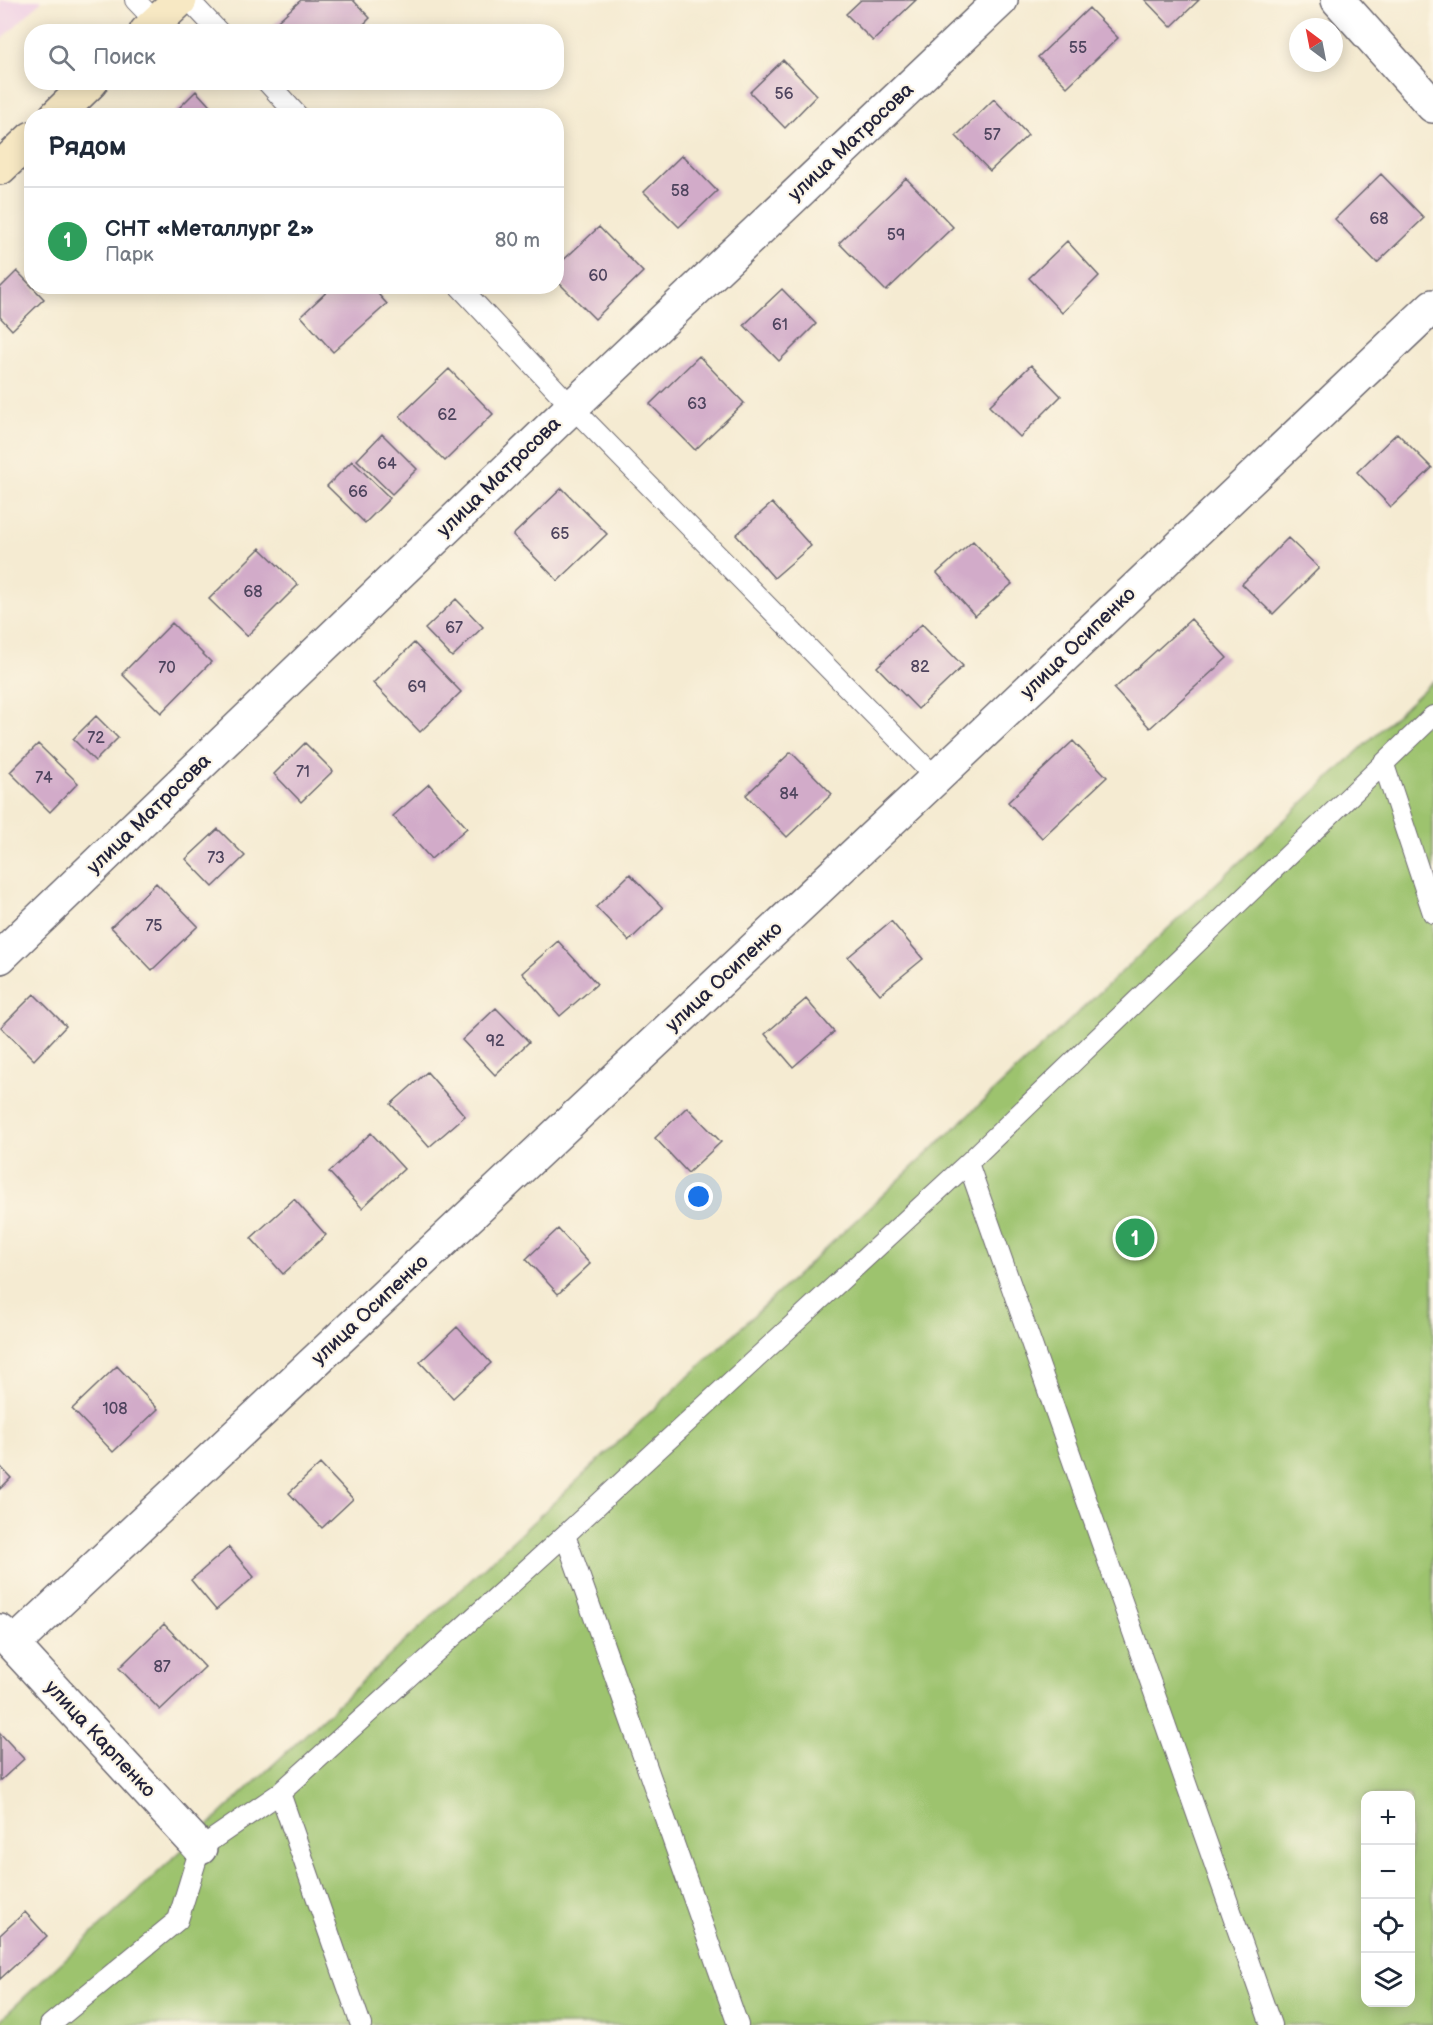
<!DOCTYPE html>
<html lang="ru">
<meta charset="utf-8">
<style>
body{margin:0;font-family:"Balsamiq Sans",sans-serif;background:#f6f6f7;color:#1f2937}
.controls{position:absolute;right:18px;bottom:18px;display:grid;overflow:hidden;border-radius:12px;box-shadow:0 3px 15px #0003}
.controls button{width:54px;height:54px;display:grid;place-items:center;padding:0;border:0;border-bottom:2px solid #e0e1e3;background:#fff;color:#1f2937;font:30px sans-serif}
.compass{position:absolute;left:1289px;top:18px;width:54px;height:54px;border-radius:50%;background:#fff;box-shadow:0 3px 15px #0003;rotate:328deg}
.you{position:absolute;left:699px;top:1197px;width:21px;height:21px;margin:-15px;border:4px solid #fff;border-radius:50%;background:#1a73e8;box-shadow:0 0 0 9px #1a73e833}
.badge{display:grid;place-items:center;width:39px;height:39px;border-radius:50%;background:#1f6fb2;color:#fff;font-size:20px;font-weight:700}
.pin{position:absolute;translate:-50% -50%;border:3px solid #fff;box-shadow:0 2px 6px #0006}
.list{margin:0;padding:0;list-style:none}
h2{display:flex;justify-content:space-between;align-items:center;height:78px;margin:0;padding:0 24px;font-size:26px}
h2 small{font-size:20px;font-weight:400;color:#747a83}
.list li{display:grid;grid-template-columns:39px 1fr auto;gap:18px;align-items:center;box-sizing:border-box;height:108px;padding:0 24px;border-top:2px solid #e0e1e3}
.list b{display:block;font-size:22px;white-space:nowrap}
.list p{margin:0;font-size:20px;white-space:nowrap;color:#747a83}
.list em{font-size:20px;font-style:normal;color:#747a83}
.icon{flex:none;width:33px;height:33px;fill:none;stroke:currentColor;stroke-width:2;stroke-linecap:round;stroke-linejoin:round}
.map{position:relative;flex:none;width:1433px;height:2025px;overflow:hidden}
.search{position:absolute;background:#fff;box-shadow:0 3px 15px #0003;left:24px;top:24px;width:540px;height:66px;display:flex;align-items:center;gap:15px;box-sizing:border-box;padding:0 21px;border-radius:24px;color:#747a83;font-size:22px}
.panel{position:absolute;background:#fff;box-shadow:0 3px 15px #0003;left:24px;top:108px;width:540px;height:186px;border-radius:24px}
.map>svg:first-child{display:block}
.built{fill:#f0d0e5}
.green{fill:#9dc36e;stroke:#607254;stroke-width:1.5;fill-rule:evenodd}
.building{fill:#d2abc9}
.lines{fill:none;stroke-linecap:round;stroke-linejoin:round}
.service-casing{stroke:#6c6870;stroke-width:22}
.minor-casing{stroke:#6c6870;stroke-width:36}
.secondary-casing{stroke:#6c6870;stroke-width:36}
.service{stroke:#fff;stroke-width:20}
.minor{stroke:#fff;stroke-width:33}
.secondary{stroke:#f7e8c3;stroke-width:33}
.labels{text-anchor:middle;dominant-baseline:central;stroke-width:4.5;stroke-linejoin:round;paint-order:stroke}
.number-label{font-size:16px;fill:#4e445e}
.street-label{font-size:20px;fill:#22223b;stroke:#fcf5e5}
</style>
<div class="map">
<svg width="1433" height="2025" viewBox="0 0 1433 2025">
<rect width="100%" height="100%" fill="#fcf5e5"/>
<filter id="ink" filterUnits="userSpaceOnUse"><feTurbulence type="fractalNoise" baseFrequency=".0167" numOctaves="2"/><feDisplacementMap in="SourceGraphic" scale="12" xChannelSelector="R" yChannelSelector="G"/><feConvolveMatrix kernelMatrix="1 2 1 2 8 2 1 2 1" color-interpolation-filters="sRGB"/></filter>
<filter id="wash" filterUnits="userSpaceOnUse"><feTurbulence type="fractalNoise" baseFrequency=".008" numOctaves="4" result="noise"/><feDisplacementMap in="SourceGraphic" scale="24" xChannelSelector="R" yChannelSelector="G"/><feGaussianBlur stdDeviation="1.35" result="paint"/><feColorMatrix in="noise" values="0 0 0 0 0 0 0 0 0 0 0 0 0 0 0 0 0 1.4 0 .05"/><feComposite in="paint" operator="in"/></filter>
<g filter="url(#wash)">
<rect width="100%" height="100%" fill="#f5ebd2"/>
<path class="built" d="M0 0H42L0 41Z"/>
<path class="green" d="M1433 681V2025H0V2020ZM1366 1796H1410V2002H1366Z"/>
<g id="blocks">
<path class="building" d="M301 0H353L370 18 356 32H273L270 28Z
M861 0H916L873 41 846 14Z
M1145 0H1199L1171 27Z
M1089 8 1118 38 1067 87 1038 57Z
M783 60 817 95 785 128 750 92Z
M196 91 219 116H171Z
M994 99 1028 135 990 171 956 136Z
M682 155 717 191 679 227 644 192Z
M1381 174 1424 218 1377 263 1335 219Z
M906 178 953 227 886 291 839 243Z
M599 227 643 272 595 319 556 280V267Z
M1067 241 1099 276 1062 313 1029 278Z
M17 271 44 299 12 330 0 317V288Z
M333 286H371L387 304 333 352 301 316Z
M782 289 816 324 779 361 744 325Z
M699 356 744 403 695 450 650 404Z
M1031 365 1061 396 1020 437 989 406Z
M449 369 493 414 445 461 400 416Z
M1397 433 1432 468 1391 507 1357 472Z
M382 434 417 469 392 494 357 460Z
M352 461 390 498 365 523 327 486Z
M562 488 607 534 558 581 513 535Z
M772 503 811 546 774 578 736 535Z
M1288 538 1319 568 1273 614 1242 584Z
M973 541 1012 584 975 616 937 573Z
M260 548 298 585 247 636 209 599Z
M456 599 483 627 452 657 425 629Z
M1191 619 1227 658 1150 728 1114 689Z
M172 623 211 662 161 713 122 674Z
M922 624 963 666 918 709 877 667Z
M414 643 461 692 420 732 373 683Z
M96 716 118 738 95 761 73 739Z
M1073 741 1107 777 1042 838 1008 802Z
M305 743 333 771 301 802 274 774Z
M38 744 78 783 50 812 10 772Z
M791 752 832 794 787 837 746 795Z
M429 784 467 828 431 859 393 816Z
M218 829 245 856 213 887 186 859Z
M630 874 663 908 629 941 596 907Z
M156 883 198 926 152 970 111 927Z
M891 921 923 959 880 994 848 957Z
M558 941 597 984 560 1016 522 973Z
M34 994 66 1026 34 1060 1 1027Z
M806 999 834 1032 793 1067 765 1034Z
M496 1008 529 1042 495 1075 462 1040Z
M427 1072 465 1116 429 1147 391 1104Z
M687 1107 721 1142 688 1173 655 1138Z
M371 1133 404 1169 362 1208 329 1172Z
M294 1199 326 1235 283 1274 251 1238Z
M558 1229 590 1264 558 1294 526 1259Z
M457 1327 491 1363 453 1398 420 1362Z
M117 1366 158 1409 113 1452 72 1409Z
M320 1464 353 1499 322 1528 289 1493Z
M0 1466 11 1478 0 1489Z
M229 1547 254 1577 216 1610 191 1580Z
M164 1624 205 1667 160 1710 119 1668Z
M0 1733 24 1759 0 1781Z
M25 1912 47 1936 0 1979V1935Z"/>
</g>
</g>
<g filter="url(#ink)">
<use href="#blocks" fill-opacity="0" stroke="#6c6870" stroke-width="1.5"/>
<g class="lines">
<g class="service-casing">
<path id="service" d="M135 0 156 22
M189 0 219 32
M267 82 298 116
M459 286 572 407 936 778
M1384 765 1433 913
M968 1163 1271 2025
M565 1535 738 2025
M280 1793 361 2025
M50 2025 178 1920 200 1848 280 1793 565 1535 968 1163 1433 716"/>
</g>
<g class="minor-casing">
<path id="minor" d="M1338 0 1433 106
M0 957 572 407 1001 0
M0 1631 200 1848
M13 1645 936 778 1433 306"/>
</g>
<g class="secondary-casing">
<path id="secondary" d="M146 32 180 0
M56 116 91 82
M0 168 32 138"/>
</g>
<use href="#service" class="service"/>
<use href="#minor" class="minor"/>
<use href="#secondary" class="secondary"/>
</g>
</g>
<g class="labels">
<g class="number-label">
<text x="1078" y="48">55</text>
<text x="784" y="94">56</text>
<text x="992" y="135">57</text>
<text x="680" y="191">58</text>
<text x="1379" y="219">68</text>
<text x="896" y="235">59</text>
<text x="598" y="276">60</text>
<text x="780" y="325">61</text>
<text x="697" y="404">63</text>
<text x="447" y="415">62</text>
<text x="387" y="464">64</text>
<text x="358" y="492">66</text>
<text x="560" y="534">65</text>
<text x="253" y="592">68</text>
<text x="454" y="628">67</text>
<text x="920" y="667">82</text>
<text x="167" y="668">70</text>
<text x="417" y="687">69</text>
<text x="96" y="738">72</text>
<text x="303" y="772">71</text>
<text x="44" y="778">74</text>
<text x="789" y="794">84</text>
<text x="216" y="858">73</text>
<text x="154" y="926">75</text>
<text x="495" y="1041">92</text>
<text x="115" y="1409">108</text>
<text x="162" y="1667">87</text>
</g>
<g class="street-label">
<text transform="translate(851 142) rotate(-43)">улица Матросова</text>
<text transform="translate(499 477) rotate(-44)">улица Матросова</text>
<text transform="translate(1078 643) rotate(-44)">улица Осипенко</text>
<text transform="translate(149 814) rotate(-44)">улица Матросова</text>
<text transform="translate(724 977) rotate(-43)">улица Осипенко</text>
<text transform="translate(370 1310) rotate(-43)">улица Осипенко</text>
<text transform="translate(100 1739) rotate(47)">улица Карпенко</text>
</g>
</g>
</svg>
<div class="controls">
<button>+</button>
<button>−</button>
<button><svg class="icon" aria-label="locate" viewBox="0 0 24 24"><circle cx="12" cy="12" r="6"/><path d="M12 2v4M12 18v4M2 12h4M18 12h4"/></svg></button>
<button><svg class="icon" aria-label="layers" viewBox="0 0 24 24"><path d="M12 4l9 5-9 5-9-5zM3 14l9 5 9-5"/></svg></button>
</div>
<svg class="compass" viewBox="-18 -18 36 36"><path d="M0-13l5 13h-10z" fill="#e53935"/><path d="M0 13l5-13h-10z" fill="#747a83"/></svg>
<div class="you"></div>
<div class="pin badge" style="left:1135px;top:1238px;background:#2e9e5b">1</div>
<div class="search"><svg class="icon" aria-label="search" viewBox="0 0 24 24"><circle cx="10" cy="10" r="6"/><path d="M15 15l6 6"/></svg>Поиск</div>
<section class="panel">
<h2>Рядом<small></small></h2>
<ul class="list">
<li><span class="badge" style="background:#2e9e5b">1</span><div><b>СНТ «Металлург 2»</b><p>Парк</p></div><em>80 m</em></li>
</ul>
</section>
</div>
